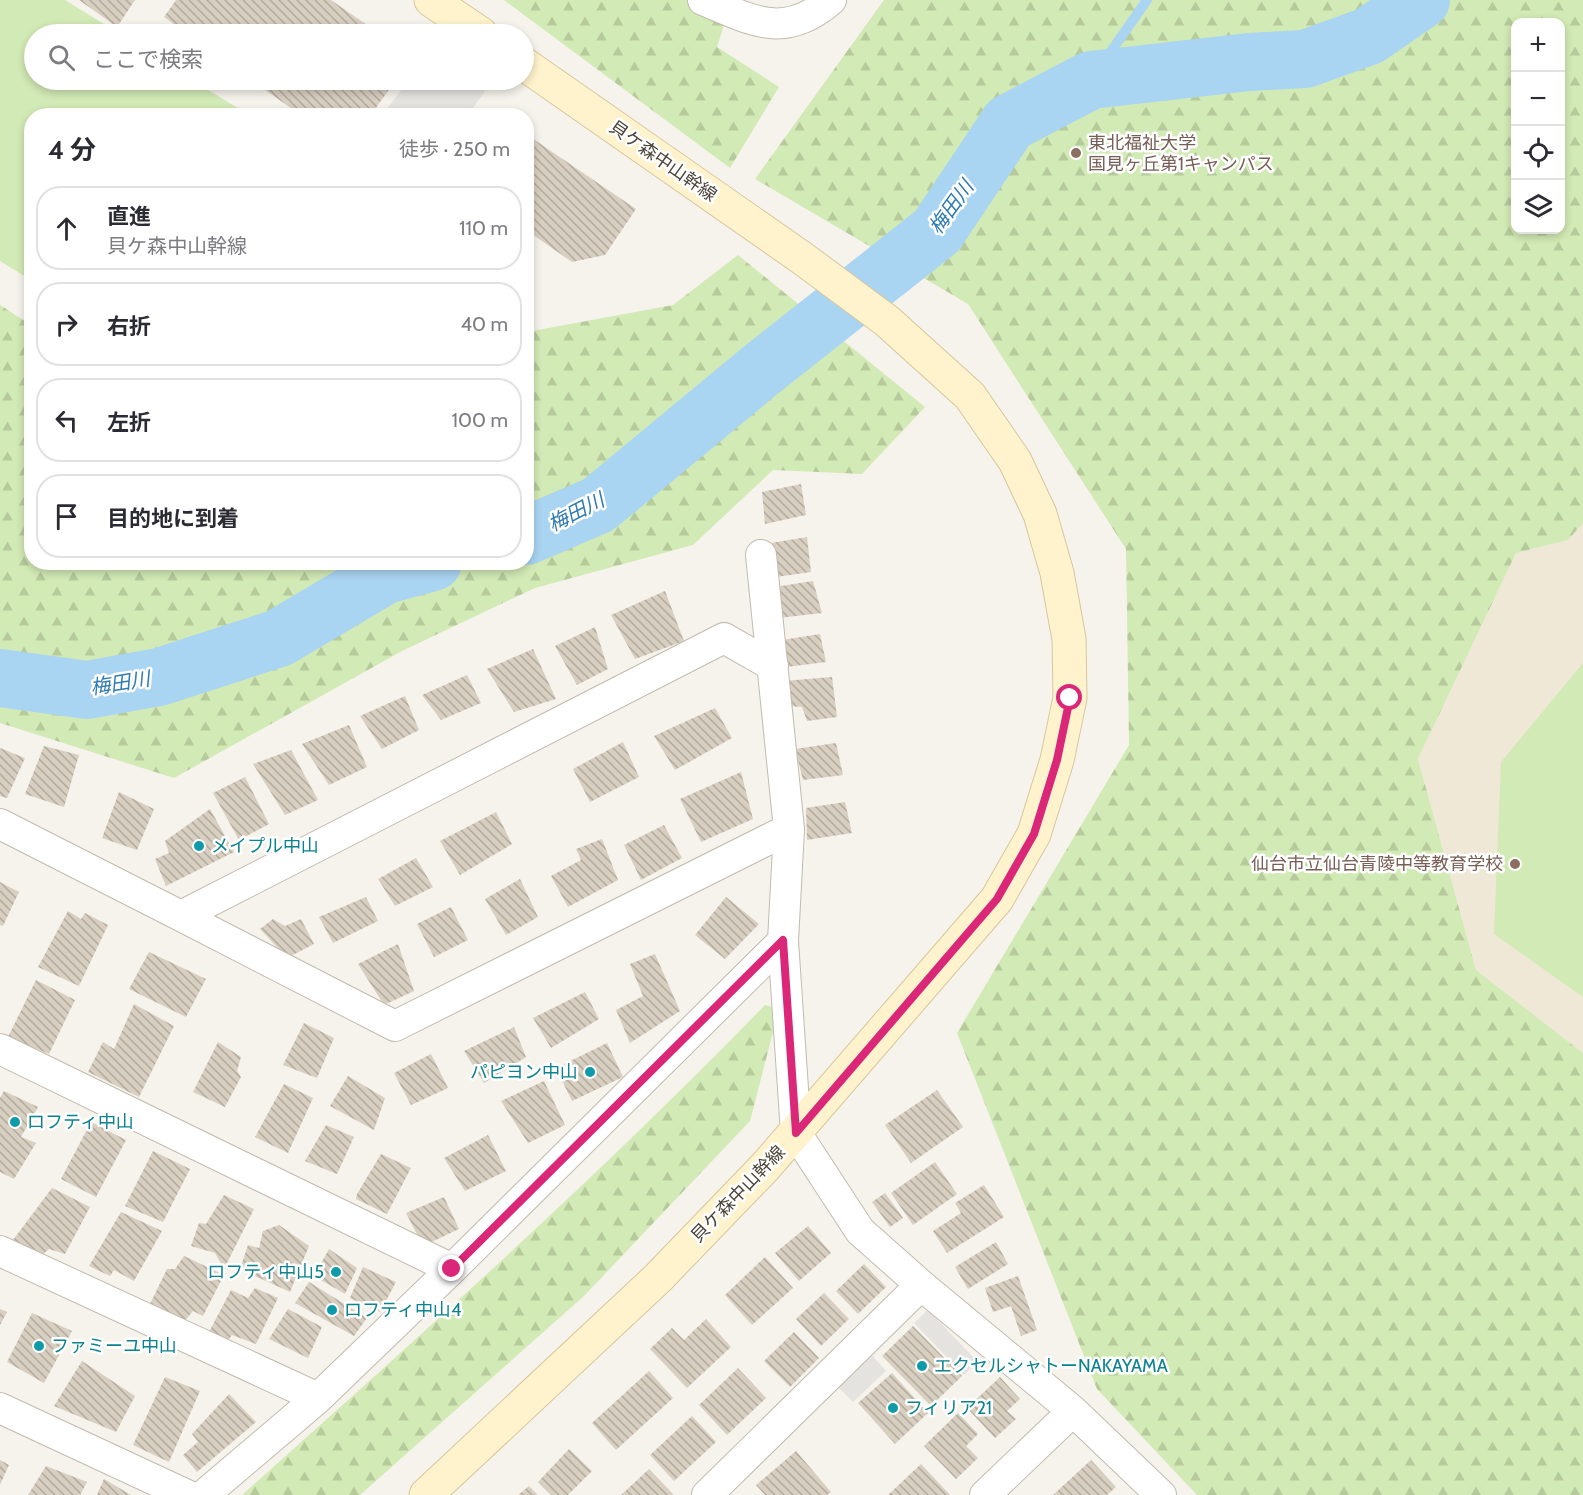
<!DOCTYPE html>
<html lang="ja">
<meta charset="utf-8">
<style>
body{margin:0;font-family:Cabin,"Noto Sans JP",sans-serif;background:#f2f2f3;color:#2b2b33}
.controls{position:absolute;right:18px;top:18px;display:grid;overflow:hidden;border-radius:12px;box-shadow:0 3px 9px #0003}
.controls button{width:54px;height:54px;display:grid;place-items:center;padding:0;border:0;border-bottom:2px solid #e1e1e2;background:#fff;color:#2b2b33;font:30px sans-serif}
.stop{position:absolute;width:18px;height:18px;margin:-14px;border:4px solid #db2777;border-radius:50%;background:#fff}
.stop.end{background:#db2777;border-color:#fff;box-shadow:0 2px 6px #0008}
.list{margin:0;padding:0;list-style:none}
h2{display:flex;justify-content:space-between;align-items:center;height:78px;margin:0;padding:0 24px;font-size:26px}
h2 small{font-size:20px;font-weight:400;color:#7c7c81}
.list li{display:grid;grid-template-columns:39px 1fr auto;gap:18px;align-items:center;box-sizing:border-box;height:84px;margin:0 12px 12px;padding:0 12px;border:2px solid #e1e1e2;border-radius:24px}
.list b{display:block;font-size:22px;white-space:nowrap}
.list p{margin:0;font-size:20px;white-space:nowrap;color:#7c7c81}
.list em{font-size:20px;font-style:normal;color:#7c7c81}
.icon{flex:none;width:33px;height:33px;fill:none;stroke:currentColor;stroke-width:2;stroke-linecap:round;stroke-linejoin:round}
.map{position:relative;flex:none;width:1583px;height:1495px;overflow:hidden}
.search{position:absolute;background:#fff;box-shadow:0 3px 9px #0003;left:24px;top:24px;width:510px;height:66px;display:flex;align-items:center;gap:15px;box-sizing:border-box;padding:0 21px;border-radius:33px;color:#7c7c81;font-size:22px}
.panel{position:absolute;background:#fff;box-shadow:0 3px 9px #0003;left:24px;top:108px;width:510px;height:462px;border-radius:24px}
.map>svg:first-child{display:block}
.education{fill:#efe8d6}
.grass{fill:#d2eab5}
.forest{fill:url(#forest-firs);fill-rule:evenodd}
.parking{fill:#e5e3e0}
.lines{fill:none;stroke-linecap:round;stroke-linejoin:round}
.stream{stroke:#a9d4f2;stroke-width:10}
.river{stroke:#a9d4f2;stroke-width:58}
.building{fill:url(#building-back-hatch)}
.street-casing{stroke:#c2bbae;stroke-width:32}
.secondary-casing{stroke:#d6c79b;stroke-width:35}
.street{stroke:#fff;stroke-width:30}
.secondary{stroke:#fff3cd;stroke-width:33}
.route{stroke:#db2777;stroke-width:8}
.education-dot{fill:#8d6e63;stroke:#fff;stroke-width:2}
.culture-dot{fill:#0f9aa8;stroke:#fff;stroke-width:2}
.labels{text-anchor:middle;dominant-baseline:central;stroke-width:5;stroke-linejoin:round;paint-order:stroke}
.education-label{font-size:18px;fill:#785e54;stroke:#fff;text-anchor:start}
.street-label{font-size:18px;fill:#4b4439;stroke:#fff}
.culture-label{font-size:18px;fill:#0d838f;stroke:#fff;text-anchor:start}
.water-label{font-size:20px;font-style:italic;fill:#2e7ab2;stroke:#fff}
</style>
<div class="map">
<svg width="1583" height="1495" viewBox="0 0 1583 1495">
<defs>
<pattern id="forest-firs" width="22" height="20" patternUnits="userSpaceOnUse" patternTransform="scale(1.5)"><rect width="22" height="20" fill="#d2eab5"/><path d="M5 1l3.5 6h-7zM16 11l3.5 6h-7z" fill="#b6ca9c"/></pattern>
<pattern id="building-back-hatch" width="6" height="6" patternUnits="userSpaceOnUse" patternTransform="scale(1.5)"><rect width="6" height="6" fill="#d8cfc1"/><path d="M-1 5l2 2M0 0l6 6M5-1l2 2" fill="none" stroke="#b1aa9e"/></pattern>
</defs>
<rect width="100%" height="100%" fill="#f6f3ec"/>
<path class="education" d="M1583 523V1053L1476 970 1418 759 1516 553 1568 540Z"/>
<path class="grass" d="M0 0H65L120 34H34V80H192L249 115 32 116 31 280 0 261Z
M1583 663V997L1494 934 1501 762Z"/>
<path class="forest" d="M504 0H732L717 47 779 87 730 168Z
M884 0H1583V523L1568 540 1516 553 1418 759 1476 970 1583 1053V1495H1197L1097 1389 957 1033 1129 745 1126 549 968 304 755 179ZM1560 22V230H1516V22Z
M738 255 925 407 862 474 773 470 693 545 535 588 402 651 174 778 0 723V305L31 325 32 562H526L527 332 673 305Z
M765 1005 779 1009 750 1121 584 1296 360 1495H242C420 1336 599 1176 765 1005Z"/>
<path class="parking" d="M409 80H468L485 91 468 115H382Z
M928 1310 977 1361 964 1375 914 1323Z
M871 1354 886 1371 853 1402 836 1385Z"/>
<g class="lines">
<path class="stream" d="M1091 80 1147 0"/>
<path class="river" d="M526 536 598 505 761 370 937 231 1009 123 1091 80 1249 62 1305 59 1369 36 1421 0
M0 678 87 690 159 677 279 638 385 575 433 562"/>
</g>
<path class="building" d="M79 0H135L117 27Z
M176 0H331L380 34H188L164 17Z
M251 80H396L370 116H302Z
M526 134 636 209 605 255 572 262 526 230Z
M801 484 806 515 765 524 762 492Z
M807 537 811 572 776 577 771 543Z
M813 581 822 613 778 618 775 587Z
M665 591 684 641 635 659 611 615Z
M595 627 608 669 577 685 555 646Z
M820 634 826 662 786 667 782 640Z
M533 649 556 699 514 712 487 669Z
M467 675 481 703 441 720 422 695Z
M832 677 837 717 807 721 802 707 789 706 784 681Z
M405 696 419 730 382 749 360 716Z
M715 708 732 738 675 770 654 736Z
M349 725 367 767 329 785 302 744Z
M623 742 639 777 590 802 573 769Z
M836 743 843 775 803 780 795 749Z
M44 746 79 755 64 807 25 794Z
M0 748 25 758 7 798 0 796Z
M291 750 318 800 285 815 253 764Z
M741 772 753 819 701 842 680 799Z
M245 777 269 824 239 840 213 793Z
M119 792 154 809 137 850 102 838Z
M845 802 852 833 807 840 806 808Z
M210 809 234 852 166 886 155 859 169 853 165 841Z
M496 812 512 844 460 875 440 841Z
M664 825 682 858 641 880 624 845Z
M602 839 618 880 568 907 551 876 581 860 576 849Z
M416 858 433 887 395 906 378 879Z
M520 879 538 917 506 935 485 899Z
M0 882 19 892 3 926 0 925Z
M366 897 378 921 333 943 319 917Z
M726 897 759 924 725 959 695 935Z
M451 907 468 940 434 957 417 924Z
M68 911 81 919 85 913 108 925 79 986 38 967Z
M273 919 285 926 301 919 314 944 287 958 260 929Z
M398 944 414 991 384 1005 358 964Z
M149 952 206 979 186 1017 129 989Z
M655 954 680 1011 630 1043 616 1010 643 996 630 964Z
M36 980 75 1000 49 1054 8 1037Z
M585 992 599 1019 551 1048 533 1018Z
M134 1004 174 1026 139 1097 88 1072 103 1042 114 1049Z
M304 1023 334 1038 317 1078 283 1065Z
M514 1027 526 1057 484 1083 464 1051Z
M218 1042 241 1057 237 1071 241 1077 225 1107 193 1092Z
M607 1043 623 1077 572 1101 556 1068Z
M431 1054 448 1088 411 1105 394 1073Z
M348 1076 385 1098 374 1130 330 1106Z
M544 1081 565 1125 528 1143 501 1101Z
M284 1084 313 1098 288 1153 255 1137Z
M937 1090 963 1127 911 1163 885 1125Z
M4 1091 38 1107 21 1137 36 1143 14 1179 0 1172V1098Z
M91 1122 126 1140 96 1197 61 1179Z
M326 1125 354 1137 337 1174 305 1161Z
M488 1135 506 1171 465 1191 444 1158Z
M153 1151 190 1169 163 1222 125 1206Z
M381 1154 411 1168 387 1214 356 1199 357 1194Z
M935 1162 957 1194 913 1225 891 1193Z
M984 1185 1004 1217 947 1253 933 1231 961 1213 955 1203Z
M52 1188 90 1207 65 1254 49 1249 41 1256 13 1240Z
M885 1193 903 1218 890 1227 872 1202Z
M224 1195 254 1209 224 1269 215 1253 191 1246 199 1223 206 1224Z
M444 1197 459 1229 423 1246 406 1213Z
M121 1212 162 1231 134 1281 114 1270 110 1276 89 1266Z
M279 1225 309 1246 290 1292 240 1269 248 1245 259 1248 263 1231Z
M808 1226 831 1253 799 1281 775 1253Z
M996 1242 1008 1264 968 1289 955 1267Z
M329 1249 357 1268 345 1294 314 1276Z
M184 1256 224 1275 203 1316 193 1311 181 1325 148 1308 167 1269H175Z
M765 1257 793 1288 752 1325 725 1295Z
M864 1264 886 1287 858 1314 836 1291Z
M363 1267 396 1282 380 1312 350 1298Z
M1018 1276 1037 1330 1021 1336 1011 1306 993 1312 985 1288Z
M309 1282 367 1318 354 1336 295 1303Z
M255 1288 278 1298 256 1344 232 1335 225 1344 208 1334 231 1290 248 1298Z
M824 1293 849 1319 821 1346 796 1319Z
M0 1309 7 1312 0 1325Z
M288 1309 322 1327 308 1358 269 1339Z
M32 1313 72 1331 44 1383 7 1362Z
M706 1319 731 1347 687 1388 650 1349 672 1328 684 1340Z
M913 1326 962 1376 931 1406 882 1356Z
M794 1332 819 1358 790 1387 764 1361Z
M82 1361 135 1396 116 1432 54 1406Z
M738 1368 766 1398 727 1435 699 1405Z
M649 1371 673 1398 616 1450 592 1423Z
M892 1373 928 1413 895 1444 858 1403Z
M165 1377 200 1391 169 1462 133 1445Z
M1000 1377 1020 1399 1007 1411 1016 1419 995 1438 967 1408Z
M229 1394 256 1422 197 1472 183 1455 198 1442 192 1434Z
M958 1413 978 1434 966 1446 978 1458 956 1479 924 1446Z
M692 1416 716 1442 674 1481 650 1455Z
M569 1449 592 1471 568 1495H551L538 1482Z
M796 1451 831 1492 827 1495H765L756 1485Z
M0 1460 9 1465 0 1485Z
M1091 1460 1116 1487 1107 1495H1053Z
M921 1464 950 1495H888Z
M46 1466 87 1482 80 1495H28Z
M649 1469 674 1495H621Z
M104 1479 131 1495H97Z
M529 1486 538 1495H518Z"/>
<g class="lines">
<g class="street-casing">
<path id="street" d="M703 0C753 21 785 40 831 0
M761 555 789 829 783 941 796 1133 860 1231 921 1285 1073 1411 1161 1495
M0 824 181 916 724 638 773 666
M181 916 395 1026 789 829
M0 1049 452 1269
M0 1251 318 1398
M0 1408 187 1495
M204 1495 318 1398 452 1269 783 941
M707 1495 921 1285
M985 1495 1073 1411"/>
</g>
<g class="secondary-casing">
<path id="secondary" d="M431 0 481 34
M426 1495 658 1278 765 1167 997 899 1034 834 1057 760 1070 698 1069 639 1057 573 1040 514 1015 461 970 396 887 321 802 258 524 64"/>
</g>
<use href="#street" class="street"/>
<use href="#secondary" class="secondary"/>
</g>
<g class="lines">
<path class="route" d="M452 1269 783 940 796 1133 997 899 1034 834 1057 760 1070 698"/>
</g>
<g class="education-dot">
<circle cx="1076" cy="153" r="6"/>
<circle cx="1515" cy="864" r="6"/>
</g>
<g class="culture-dot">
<circle cx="199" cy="846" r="6"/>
<circle cx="590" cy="1072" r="6"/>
<circle cx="15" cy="1122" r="6"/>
<circle cx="336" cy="1272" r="6"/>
<circle cx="332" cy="1310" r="6"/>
<circle cx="39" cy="1346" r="6"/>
<circle cx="922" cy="1366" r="6"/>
<circle cx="893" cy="1408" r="6"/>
</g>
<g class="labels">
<g class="education-label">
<text x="1088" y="143">東北福祉大学<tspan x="1088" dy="21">国見ヶ丘第1キャンパス</tspan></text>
<text x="1503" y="864" text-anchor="end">仙台市立仙台青陵中等教育学校</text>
</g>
<g class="street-label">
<text transform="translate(663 161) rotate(35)">貝ケ森中山幹線</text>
<text transform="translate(738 1194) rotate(-46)">貝ケ森中山幹線</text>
</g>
<g class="culture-label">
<text x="211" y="846">メイプル中山</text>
<text x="578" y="1072" text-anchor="end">パピヨン中山</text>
<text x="27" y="1122">ロフティ中山</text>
<text x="324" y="1272" text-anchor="end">ロフティ中山5</text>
<text x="344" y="1310">ロフティ中山4</text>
<text x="51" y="1346">ファミーユ中山</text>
<text x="934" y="1366">エクセルシャトーNAKAYAMA</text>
<text x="905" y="1408">フィリア21</text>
</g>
<g class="water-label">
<text transform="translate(951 207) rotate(-54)">梅田川</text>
<text transform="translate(576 512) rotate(-27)">梅田川</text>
<text transform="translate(120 683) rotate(-9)">梅田川</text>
</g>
</g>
</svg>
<div class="controls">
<button>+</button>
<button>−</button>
<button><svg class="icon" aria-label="locate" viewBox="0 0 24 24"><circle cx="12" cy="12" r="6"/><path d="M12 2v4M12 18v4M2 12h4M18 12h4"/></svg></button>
<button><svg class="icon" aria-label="layers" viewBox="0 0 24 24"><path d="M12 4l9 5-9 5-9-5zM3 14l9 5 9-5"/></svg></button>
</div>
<div class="stop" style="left:1070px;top:698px"></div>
<div class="stop end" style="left:452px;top:1269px"></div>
<div class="search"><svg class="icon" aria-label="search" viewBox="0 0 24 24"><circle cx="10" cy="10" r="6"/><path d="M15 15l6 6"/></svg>ここで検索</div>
<section class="panel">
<h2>4 分<small>徒歩 · 250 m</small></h2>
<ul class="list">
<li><svg class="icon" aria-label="ahead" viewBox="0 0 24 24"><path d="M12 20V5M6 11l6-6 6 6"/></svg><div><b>直進</b><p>貝ケ森中山幹線</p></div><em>110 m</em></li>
<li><svg class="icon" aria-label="right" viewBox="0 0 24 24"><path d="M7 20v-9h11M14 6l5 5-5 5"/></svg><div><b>右折</b></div><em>40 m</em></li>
<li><svg class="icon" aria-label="left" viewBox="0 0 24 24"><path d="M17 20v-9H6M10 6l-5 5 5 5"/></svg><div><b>左折</b></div><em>100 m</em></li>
<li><svg class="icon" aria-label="arrive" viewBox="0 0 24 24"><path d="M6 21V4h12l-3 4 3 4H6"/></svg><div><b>目的地に到着</b></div></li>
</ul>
</section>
</div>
